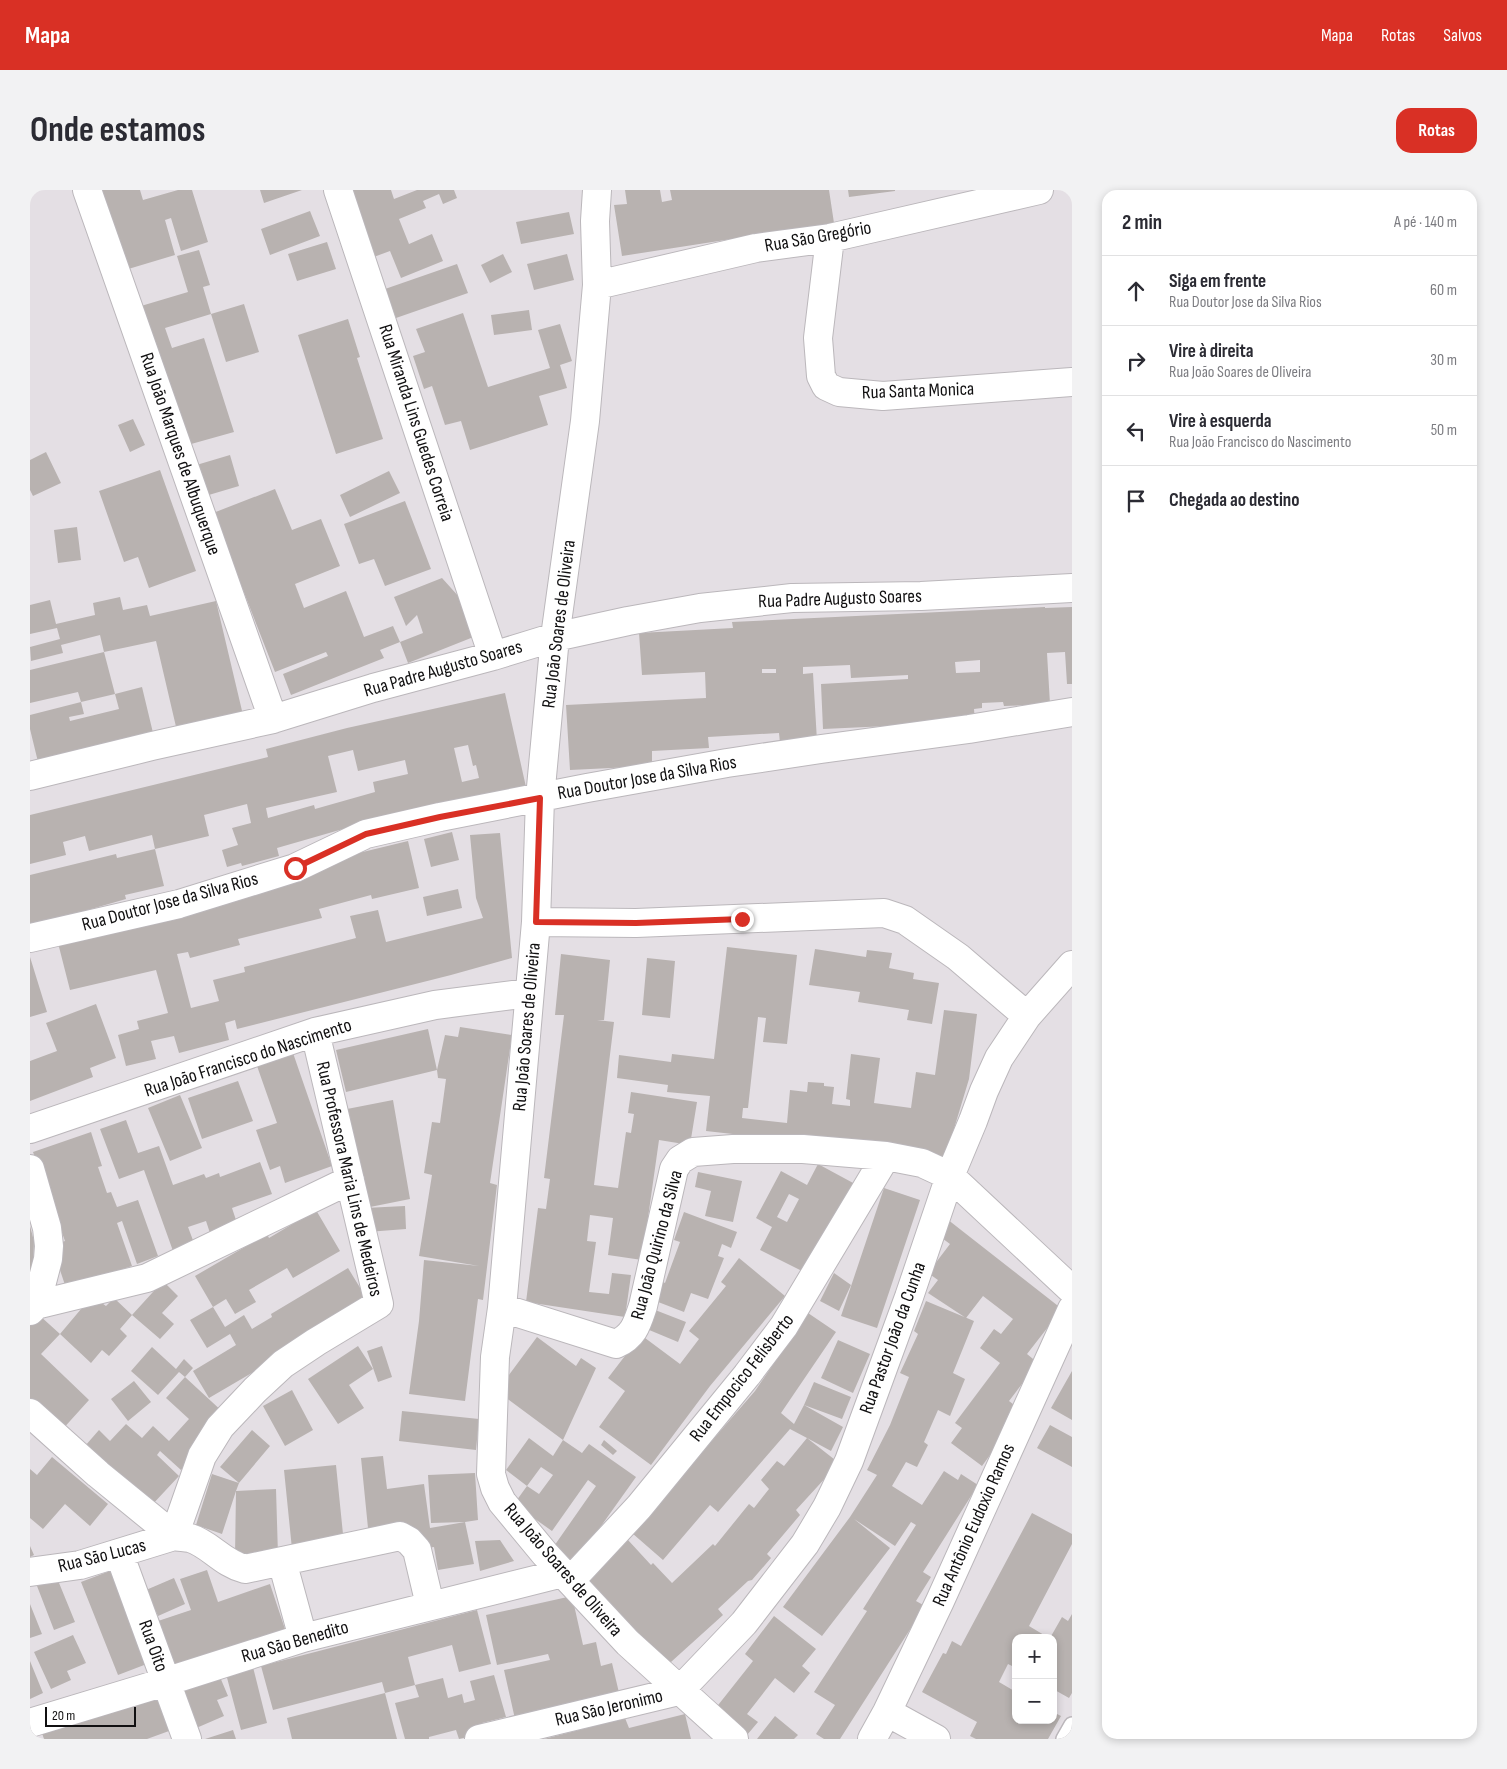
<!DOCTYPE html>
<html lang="pt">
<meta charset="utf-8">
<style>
body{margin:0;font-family:"Sofia Sans Condensed",sans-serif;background:#f2f2f3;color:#2b2b33}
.controls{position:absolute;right:15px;bottom:15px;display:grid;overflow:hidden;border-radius:10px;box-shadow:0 2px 8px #0003}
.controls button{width:45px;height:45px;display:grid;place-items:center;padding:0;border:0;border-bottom:1px solid #e1e1e2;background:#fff;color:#2b2b33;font:25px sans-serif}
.scale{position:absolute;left:15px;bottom:12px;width:91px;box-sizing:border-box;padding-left:5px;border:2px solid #111011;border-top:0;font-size:14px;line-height:18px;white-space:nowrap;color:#111011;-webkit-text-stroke:4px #fff;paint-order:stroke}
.stop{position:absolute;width:15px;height:15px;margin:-11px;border:4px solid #d93025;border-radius:50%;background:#fff}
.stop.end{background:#d93025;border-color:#fff;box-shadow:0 1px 5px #0008}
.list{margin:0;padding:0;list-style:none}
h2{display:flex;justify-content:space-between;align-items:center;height:65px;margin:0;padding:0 20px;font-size:21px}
h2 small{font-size:16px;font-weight:400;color:#7c7c81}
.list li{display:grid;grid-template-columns:32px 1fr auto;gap:15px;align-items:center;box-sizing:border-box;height:70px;padding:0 20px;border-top:1px solid #e1e1e2}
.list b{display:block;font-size:19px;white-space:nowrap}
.list p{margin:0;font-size:16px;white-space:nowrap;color:#7c7c81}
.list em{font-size:16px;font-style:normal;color:#7c7c81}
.icon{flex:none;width:28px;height:28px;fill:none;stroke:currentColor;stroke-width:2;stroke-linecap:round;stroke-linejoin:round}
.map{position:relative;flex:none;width:1042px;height:1549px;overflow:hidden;border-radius:15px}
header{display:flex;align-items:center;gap:30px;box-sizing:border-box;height:70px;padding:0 25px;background:#d93025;color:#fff}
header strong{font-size:24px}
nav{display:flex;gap:28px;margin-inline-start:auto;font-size:18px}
.intro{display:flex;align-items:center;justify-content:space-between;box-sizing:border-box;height:120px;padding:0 30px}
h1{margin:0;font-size:35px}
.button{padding:12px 22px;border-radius:15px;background:#d93025;color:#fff;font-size:18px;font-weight:700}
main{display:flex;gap:30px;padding:0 30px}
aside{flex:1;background:#fff;border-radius:15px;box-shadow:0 2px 8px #0003}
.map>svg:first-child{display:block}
.building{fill:#b8b2b0;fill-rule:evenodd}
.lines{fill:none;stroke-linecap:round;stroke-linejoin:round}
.service-casing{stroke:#bbb7bb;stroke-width:18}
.minor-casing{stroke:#bbb7bb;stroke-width:30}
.service{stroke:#fff;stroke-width:15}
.minor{stroke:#fff;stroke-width:28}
.route{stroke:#d93025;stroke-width:6}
.labels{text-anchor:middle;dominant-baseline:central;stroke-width:4;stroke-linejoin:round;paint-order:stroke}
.street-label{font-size:19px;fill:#111011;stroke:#fff}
</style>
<header>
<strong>Mapa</strong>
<nav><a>Mapa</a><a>Rotas</a><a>Salvos</a></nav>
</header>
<div class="intro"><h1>Onde estamos</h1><a class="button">Rotas</a></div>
<main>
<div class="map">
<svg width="1042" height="1549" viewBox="0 0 1042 1549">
<rect width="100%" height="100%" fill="#e4dfe4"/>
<path class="building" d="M71 0H110L113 10 148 0H162L178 52 151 61 141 28 135 30 145 65 95 80Z
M230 0H272L234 13Z
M319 0H361L364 9 387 0H424L427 8 413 14 409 4 393 11 396 18 369 29 379 54 402 44 413 71 371 88 360 61 341 68Z
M595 0H630L632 12 642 10 640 0H799L804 33 592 66 584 15 597 14Z
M818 0H865V1L819 7Z
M280 21 290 46 240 65 231 39Z
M539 22 544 44 491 54 486 32Z
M297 52 306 79 267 91 258 64Z
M169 60 180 95 173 97 181 124 135 138 142 158 174 148 204 242 154 256 111 116 158 102 147 66Z
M473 64 482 82 460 93 451 75Z
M537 64 544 90 504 100 497 74Z
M427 74 438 103 366 128 355 99Z
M214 114 229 162 196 172 181 124Z
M499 120 502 140 464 145 461 125Z
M433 123 458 197 520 178 508 140 530 134 542 171 530 175 537 198 509 206 518 235 440 260 431 231 415 235 402 196 394 199 383 166 395 162 386 139Z
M318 129 330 167 327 168 353 249 306 264 268 145Z
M103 229 115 255 100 262 88 235Z
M16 262 31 293 3 306 0 300V270Z
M200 265 209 296 172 307 163 276Z
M130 280 166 381 119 398 108 367 94 372 69 301Z
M359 281 370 303 320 327 310 305Z
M245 299 262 340 291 329 310 376 265 394 274 418 316 401 334 447 363 436 370 452 350 460 354 468 261 505 253 484 298 466 296 462 245 482 183 323Z
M375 311 401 379 355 396 344 369 329 374 314 334Z
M47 337 51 370 28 373 24 340Z
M412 388 430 408 446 446 378 473 370 452 393 443 387 425 376 436 364 407Z
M90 407 93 420 117 415 120 426 186 411 213 525 147 541 126 451 74 462 70 445 31 455 33 463 1 471 0 457 30 449 27 438 0 444V415L20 410 26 434 65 425 63 413Z
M1015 417V418L1042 417V494H1037L1035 462 1017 463 1020 514 974 516 973 512 952 513V518L944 519 945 532 793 539 791 494 878 489V485L821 488 820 475 773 477V484L783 483 787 551 750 553 749 543 678 547 679 558 622 561V576L540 580 536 515 676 508 675 482 612 485 609 443 703 438 702 432ZM950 470V482L926 483 925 472ZM732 479H746V483H732Z
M74 462 85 504 112 497 124 547 9 576 0 539V525L51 512 54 524 39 527 40 531 89 519 85 504 51 512 48 502 0 513V480Z
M475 503 496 597 320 637 247 658 249 666 212 676 211 673 197 677 192 660 208 655 202 638 221 633 217 614 174 625 179 646 125 659 134 696 95 705 96 709 37 726 0 740V685L86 664 87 668 125 659 122 645 59 661 55 646 33 652 36 665 0 674V625L238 567 236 559 317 538ZM438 555 443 576 446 575 449 588 432 592 424 558ZM323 560 328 581 375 570 378 584 343 592 345 602 285 619 284 615 238 628 236 618 307 602 298 566Z
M422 642 429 670 401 677 394 649Z
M470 643 482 768 421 785 207 839 205 830 195 833 199 850 149 863 144 846 121 851 126 869 96 876 88 845 109 839 107 831 138 823 126 780 40 800 28 753 304 669 378 651 389 698 342 709 341 705 289 719 292 728 208 749 210 755 160 768 158 762 147 764 161 818 189 811 183 790 215 782 214 777 326 748 320 726 348 720 356 752 453 728 446 708 440 645Z
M428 699 432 718 397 726 393 707Z
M697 757 767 765 757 854 733 852 736 828 728 827 718 918H713L712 928 757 933 760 900 777 902 778 892 794 893V896L804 897 802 914 820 916V910L816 909 821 864 850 868 844 913 881 918 886 882 905 885 914 820 947 824 939 889 914 972 755 950 676 941 680 906 637 902 638 895 587 888 589 865 641 872 642 864 684 869Z
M785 759 836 767 837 760 862 763 859 778 884 783 883 789 909 793 902 834 877 830 879 820 828 812 830 802 779 795Z
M531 764 580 770 574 830H567L584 832 564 995 588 998 596 942 601 943 604 924 598 923 601 902 667 912 660 955 629 950 612 1070 578 1065 583 1028 560 1025 557 1051 566 1052 559 1102 579 1104 582 1083 601 1085 595 1127 496 1112 508 1018 516 1019 520 989 514 988 534 825H525Z
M0 767 17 822 0 827Z
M617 768 645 771 640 828 612 825Z
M66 814 86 868 60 878 63 887 0 911V871L27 861 16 833Z
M430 837 482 845 460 993 467 995 453 1110 448 1109 435 1211 379 1204 389 1131 394 1070 449 1076 389 1066 402 985 394 983 402 932 410 933 416 889 408 888 407 880 415 845 428 847Z
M398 839 407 880 316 902 306 860Z
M263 863 302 976 255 993 250 976 240 980 226 940 247 933 227 876Z
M208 891 223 931 172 949 158 908Z
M150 905 172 958 140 971 118 918Z
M363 910 380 1009 335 1018 375 1016 376 1039 337 1042 335 1018 317 919Z
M96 930 108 963 129 956 143 995 174 984 176 988 189 983 190 987 230 972 242 1004 202 1018 208 1036 181 1046 176 1031 158 1037 164 1053 143 1061 114 980 89 989 70 939Z
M61 942 72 976 68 977 77 1003 81 1002 87 1017 108 1010 128 1066 107 1074 92 1031 87 1033 102 1076 36 1098 22 1056 35 1051 3 962Z
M788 974 825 994 778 1084 730 1060 742 1037 726 1028 751 981 777 995ZM759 1004 769 1009 757 1032 747 1027Z
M668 982 712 991 703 1032 675 1026 681 1001 665 997Z
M854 998 890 1010 847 1138 811 1126Z
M286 1020 310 1061 263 1088 257 1078 219 1100 226 1112 205 1124 196 1109 183 1117 195 1137 214 1125 222 1139 242 1127 241 1124 318 1078 340 1114 179 1208 163 1181 206 1155 200 1144 177 1158 160 1130 183 1117 165 1086 237 1044 239 1048Z
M654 1022 707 1042 701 1058 692 1054 688 1066 694 1068 678 1109 661 1103 654 1122 623 1110 631 1091 635 1093 650 1052 644 1050Z
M917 1029 1032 1119 997 1164 1008 1173 979 1211 992 1221 952 1276 921 1253 932 1238 925 1233 970 1173 950 1158 964 1139 971 1144 983 1129 953 1106 936 1128 898 1103 908 1090 898 1083 920 1054 905 1043Z
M0 1036 4 1051 3 1082 0 1081Z
M709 1068 755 1106 680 1196 621 1275 569 1237 595 1201 578 1188 611 1145 650 1174 669 1149 659 1141 696 1096 691 1092Z
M804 1083 821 1095 809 1121 790 1111Z
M133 1091 148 1106 132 1123 144 1134 130 1149 102 1125Z
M62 1106 76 1116 84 1108 102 1125 90 1139 97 1146 79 1166 72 1160 61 1173 30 1144 11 1164 59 1210 31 1241 0 1212V1135L9 1125 30 1144Z
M896 1111 944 1131 923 1183 935 1189 920 1226 908 1220 894 1252 898 1255 887 1277 876 1272 862 1296 892 1315 914 1281 928 1290 931 1284 948 1295 893 1382 901 1387 886 1411 895 1416 810 1549H794L786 1544 805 1515 784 1502 837 1421 833 1419 886 1335 881 1332 865 1356 824 1329 860 1358 792 1446 753 1417 820 1327 847 1285 837 1280 860 1235 879 1187 870 1183 888 1144 884 1141Z
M620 1118 656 1132 648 1152 612 1137Z
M778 1123 806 1142 751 1223 764 1234 774 1215 813 1237 801 1261 777 1248 809 1273 766 1320 770 1325 737 1364 741 1368 722 1390 718 1391 688 1419 693 1425 631 1481 551 1396 598 1350 621 1375 623 1373 642 1393 683 1354 685 1356 719 1314 724 1318 739 1299 731 1290 747 1271 754 1276 777 1248 760 1239 688 1322 680 1315 633 1370 602 1343 725 1201Z
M507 1147 546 1176 551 1168 566 1178 533 1250 467 1201Z
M808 1150 840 1164 823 1203 791 1188Z
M328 1156 343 1179 319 1195 334 1218 308 1234 278 1189Z
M352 1156 362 1187 348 1192 337 1161Z
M122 1157 146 1179 154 1169 163 1178 155 1187 149 1182 128 1205 101 1181Z
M1042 1181V1230L1021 1218Z
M155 1187 195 1224 151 1280 130 1261 127 1265 149 1286 121 1316 55 1256 69 1240 80 1251 96 1234 112 1248 123 1236 139 1251 159 1229 136 1208Z
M104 1191 121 1212 98 1231 81 1209Z
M784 1192 821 1207 812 1229 774 1215Z
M262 1200 283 1240 255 1256 233 1216Z
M372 1221 449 1229 446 1260 369 1251Z
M1020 1235 1042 1247V1277L1007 1258Z
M222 1240 240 1256 209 1293 206 1301 246 1299 248 1365 205 1366 206 1301 192 1344 166 1335 182 1284 209 1293 190 1277Z
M499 1248 523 1266 533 1250 552 1263 559 1254 606 1287 544 1374 522 1359 566 1296 558 1290 522 1341 484 1314 497 1296 509 1304 523 1285 511 1277 497 1296 476 1280Z
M574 1250 587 1261 583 1265 571 1255Z
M353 1266 357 1299 394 1294 400 1338 435 1332 444 1374 408 1380 404 1357 392 1359 388 1341 339 1348 331 1268Z
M22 1267 78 1314 60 1336 35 1314 13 1339 0 1328V1279L7 1285Z
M306 1275 314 1354 262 1359 254 1280Z
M445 1283 448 1330 435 1332 401 1333 398 1285Z
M1002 1323 1042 1344V1354L999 1436 1019 1448H986V1478L978 1474 969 1492 986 1502V1530H1023V1522L1031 1526 1018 1549H946L940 1546 947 1532 892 1502 913 1463 916 1464 922 1451 931 1456Z
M470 1350 484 1371 450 1381 445 1351Z
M0 1356 4 1365 0 1367Z
M85 1379 122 1472 88 1485 51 1392Z
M177 1380 188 1412 240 1394 256 1442 145 1480 128 1431 161 1420 150 1389Z
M27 1388 45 1432 24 1440 7 1396Z
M144 1388 155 1414 128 1426 116 1400Z
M542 1406 553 1455 566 1452 571 1476 582 1473 590 1507 485 1529 474 1480 520 1470 518 1464 467 1475 456 1425Z
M0 1414 12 1444 0 1448Z
M447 1420 461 1474 429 1482 422 1455 378 1467 385 1495 355 1503 352 1492 243 1520 231 1476Z
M1042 1424V1503L1039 1508 1023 1499V1448H1020L1032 1427 1038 1431Z
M744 1426 786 1459 772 1476 780 1483 764 1503 745 1488 717 1524 728 1532 717 1545 685 1519 723 1471 715 1464Z
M43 1445 56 1473 37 1481 41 1490 21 1499 4 1462Z
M0 1471 13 1503 0 1509Z
M223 1477 237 1533 211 1540 196 1484Z
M464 1485 476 1527 452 1533 454 1543 429 1549 426 1540 399 1547V1549H375L365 1513 389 1507 385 1495 413 1488 418 1508 432 1504 434 1513 445 1510 440 1491Z
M190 1487 198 1506 187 1510 194 1526 164 1539 150 1503Z
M124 1500 139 1541 117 1549H14L9 1534Z
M355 1503 367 1549H262L257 1528Z
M655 1524 661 1549H514L595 1528 599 1538Z
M745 1526 768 1545 764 1549H727Z
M203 1540 206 1549H175Z"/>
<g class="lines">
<g class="service-casing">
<path id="service" d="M1034 1549 1042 1535"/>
</g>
<g class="minor-casing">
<path id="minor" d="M57 0 243 529
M308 0 463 466
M567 0 565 31 567 95 555 231 525 447 510 608 506 732 472 1118 465 1167 461 1284 465 1298 472 1312 515 1364 598 1453 704 1549
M800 48 788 148 791 186 796 196 809 202 853 206 1042 192
M567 95 726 58 800 48 1009 0
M0 586 122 556 243 529 343 498 463 466 525 447 598 431 670 418 762 408 891 406 1042 398
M506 732 606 733 854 723 875 730 928 767 997 826
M0 748 149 714 265 678 336 644 410 627 557 598 697 573 791 559 939 539 1042 522
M0 939 285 842 405 815 499 803
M0 979 17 1038 19 1056 18 1069 6 1115 0 1121
M6 1115 117 1088 320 990
M472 1118 586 1154C604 1146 607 1134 613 1116L644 979 650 970 663 962 703 959H773L856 966 892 973 920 986 1042 1100
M0 1223 68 1284 144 1346
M144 1346 172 1266 190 1237 225 1200 253 1174 286 1152 349 1114 285 842
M89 1363 157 1549
M252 1371 273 1448
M0 1382 50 1375 144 1346C149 1347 155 1347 160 1348 180 1354 192 1373 215 1379L370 1346 379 1351 387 1360 400 1415
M541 1390 609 1317 717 1185 754 1136 856 966
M857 1522 906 1549
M0 1533 135 1492 273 1448 533 1383
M449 1549 649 1501 714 1433 775 1354 797 1317 819 1271 879 1107 920 986 943 931 954 901 969 868 997 826 1042 775
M842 1549 857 1522 910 1411 1042 1119"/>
</g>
<use href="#service" class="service"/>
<use href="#minor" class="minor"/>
</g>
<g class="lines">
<path class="route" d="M265 678 336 644 410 627 510 608 506 732 606 733 712 729"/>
</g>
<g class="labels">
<g class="street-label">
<text transform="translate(788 47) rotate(-10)">Rua São Gregório</text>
<text transform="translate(888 201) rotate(-2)">Rua Santa Monica</text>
<text transform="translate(386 233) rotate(72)">Rua Miranda Lins Guedes Correia</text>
<text transform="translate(150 264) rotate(71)">Rua João Marques de Albuquerque</text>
<text transform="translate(810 409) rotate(-2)">Rua Padre Augusto Soares</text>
<text transform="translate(529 434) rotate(-83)">Rua João Soares de Oliveira</text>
<text transform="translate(413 479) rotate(-16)">Rua Padre Augusto Soares</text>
<text transform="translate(617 588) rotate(-10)">Rua Doutor Jose da Silva Rios</text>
<text transform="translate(140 712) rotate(-15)">Rua Doutor Jose da Silva Rios</text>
<text transform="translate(497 837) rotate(-85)">Rua João Soares de Oliveira</text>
<text transform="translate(218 868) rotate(-18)">Rua João Francisco do Nascimento</text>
<text transform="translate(319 989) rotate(77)">Rua Professora Maria Lins de Medeiros</text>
<text transform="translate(627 1055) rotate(-75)">Rua João Quirino da Silva</text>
<text transform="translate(863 1148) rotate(-70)">Rua Pastor João da Cunha</text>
<text transform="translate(712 1188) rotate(-52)">Rua Empocico Felisberto</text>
<text transform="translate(944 1335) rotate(-66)">Rua Antônio Eudoxio Ramos</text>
<text transform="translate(72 1366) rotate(-14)">Rua São Lucas</text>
<text transform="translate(533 1380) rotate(49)">Rua João Soares de Oliveira</text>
<text transform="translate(265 1452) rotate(-16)">Rua São Benedito</text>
<text transform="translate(123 1456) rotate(70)">Rua Oito</text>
<text transform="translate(579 1518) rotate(-13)">Rua São Jeronimo</text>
</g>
</g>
</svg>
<div class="controls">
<button>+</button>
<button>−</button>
</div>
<div class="scale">20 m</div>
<div class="stop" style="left:265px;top:678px"></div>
<div class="stop end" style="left:712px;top:729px"></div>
</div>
<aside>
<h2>2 min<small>A pé · 140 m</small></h2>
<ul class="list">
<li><svg class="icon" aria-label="ahead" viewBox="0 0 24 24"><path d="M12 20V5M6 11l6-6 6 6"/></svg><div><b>Siga em frente</b><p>Rua Doutor Jose da Silva Rios</p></div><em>60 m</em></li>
<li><svg class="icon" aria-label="right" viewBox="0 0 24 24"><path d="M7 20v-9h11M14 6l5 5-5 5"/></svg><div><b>Vire à direita</b><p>Rua João Soares de Oliveira</p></div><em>30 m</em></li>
<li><svg class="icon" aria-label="left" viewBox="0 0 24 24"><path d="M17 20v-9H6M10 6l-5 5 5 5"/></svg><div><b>Vire à esquerda</b><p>Rua João Francisco do Nascimento</p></div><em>50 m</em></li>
<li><svg class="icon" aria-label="arrive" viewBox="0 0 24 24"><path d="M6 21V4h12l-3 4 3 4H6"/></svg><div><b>Chegada ao destino</b></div></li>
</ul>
</aside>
</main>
